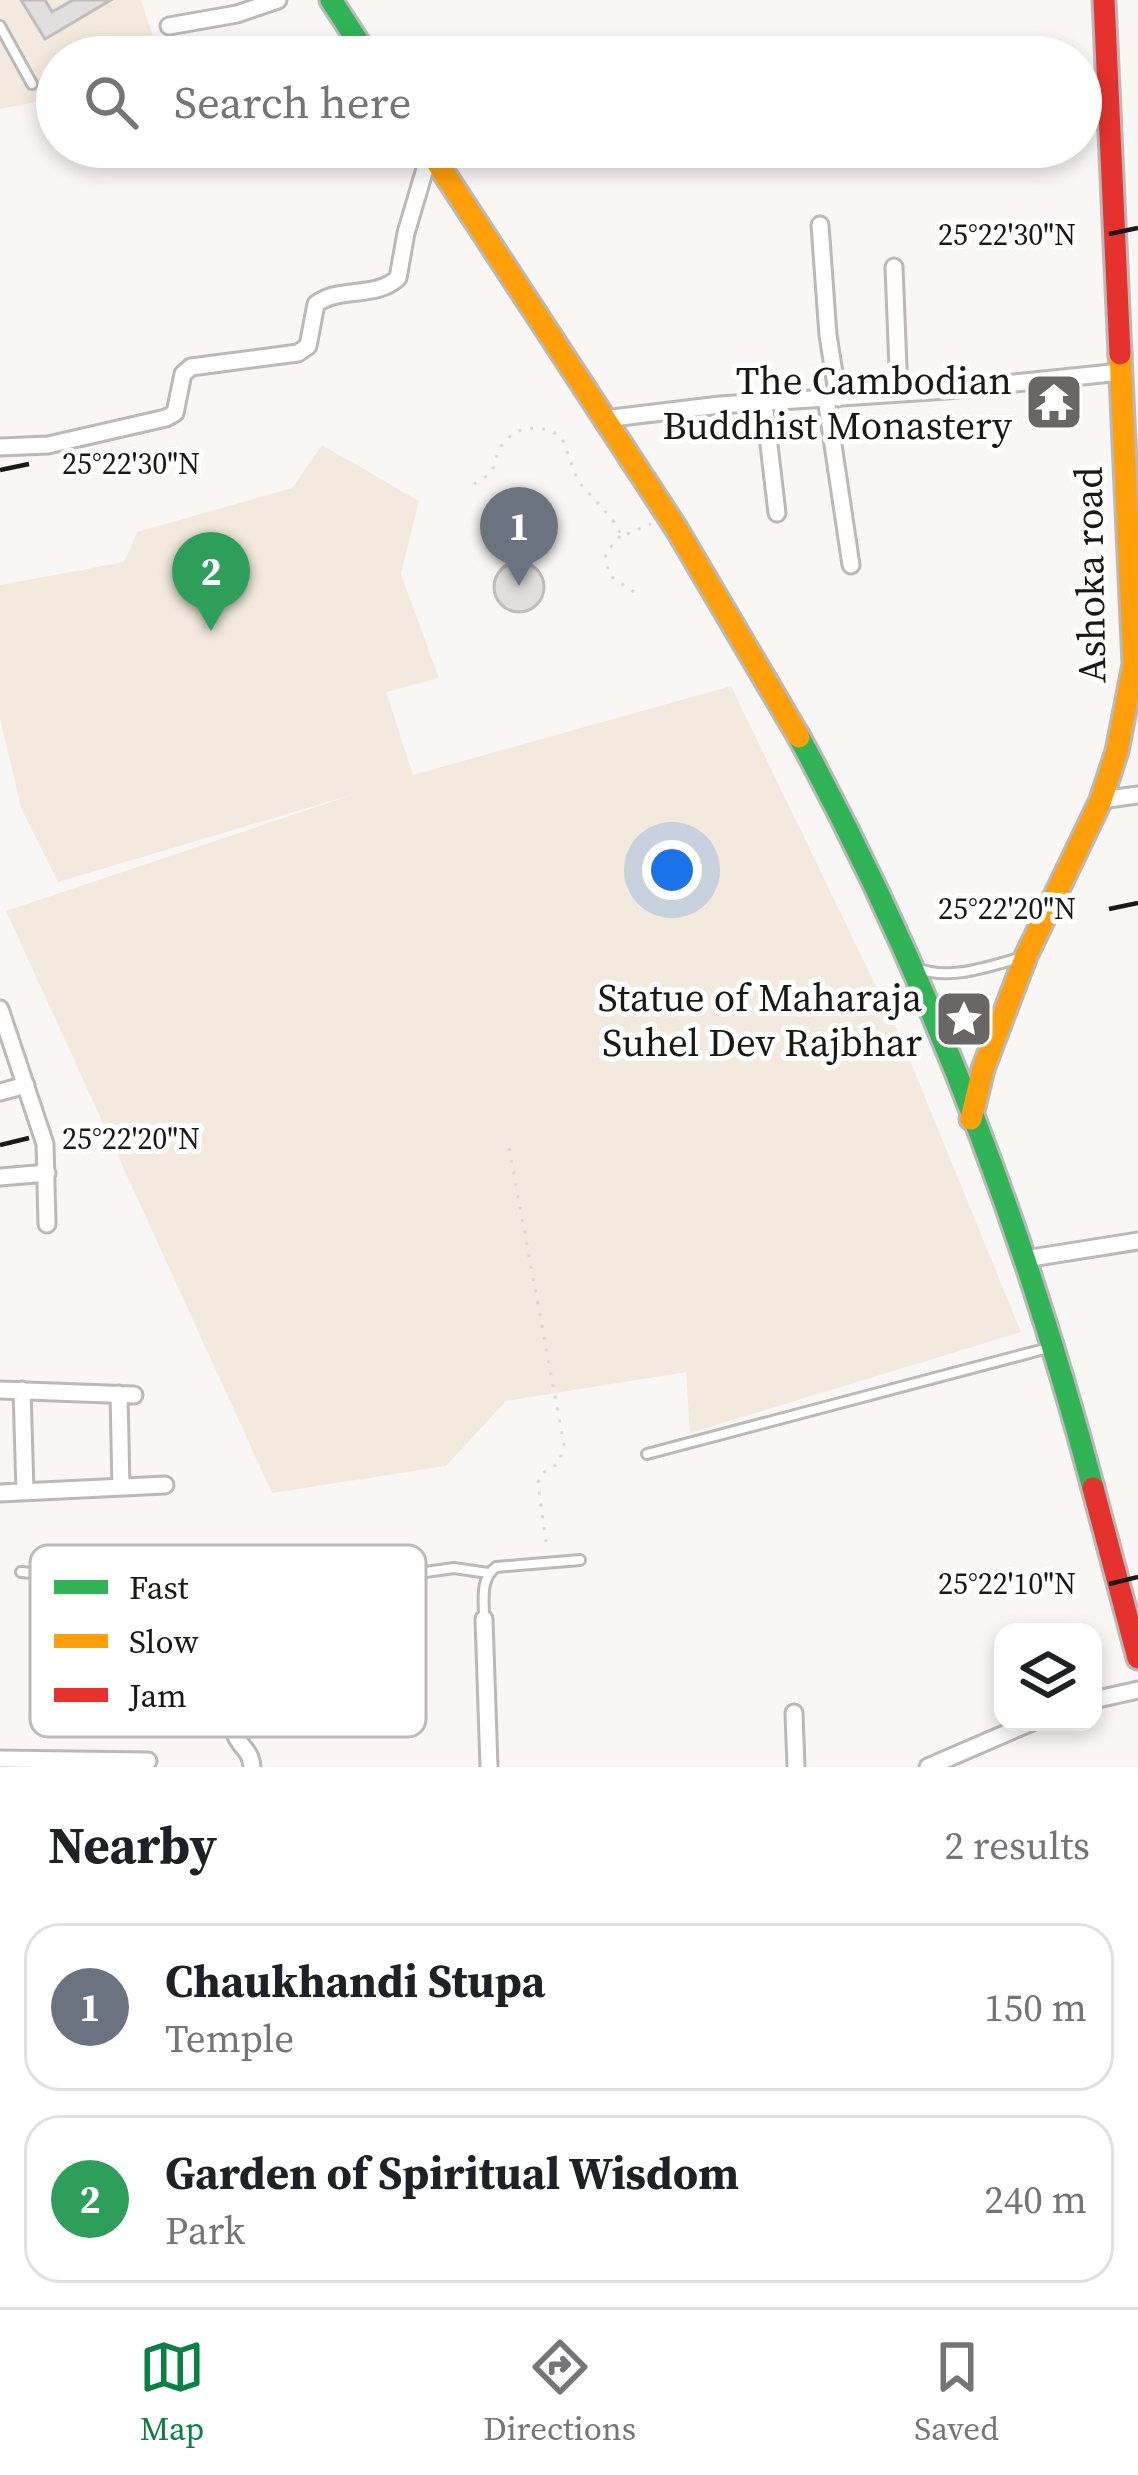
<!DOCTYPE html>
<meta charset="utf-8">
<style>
body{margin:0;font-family:"Source Serif 4",serif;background:#f6f6f6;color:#202124}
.controls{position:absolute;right:36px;bottom:36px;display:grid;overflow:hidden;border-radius:24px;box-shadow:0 6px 18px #0003}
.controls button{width:108px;height:108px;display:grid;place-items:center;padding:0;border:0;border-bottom:3px solid #e0e0e0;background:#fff;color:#202124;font:60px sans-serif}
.you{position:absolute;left:672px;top:870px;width:42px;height:42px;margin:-30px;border:9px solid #fff;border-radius:50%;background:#1a73e8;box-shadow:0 0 0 18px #1a73e833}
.badge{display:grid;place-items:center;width:78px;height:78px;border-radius:50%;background:#0b8043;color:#fff;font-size:39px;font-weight:700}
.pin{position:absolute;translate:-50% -99px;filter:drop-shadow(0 3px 6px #0008)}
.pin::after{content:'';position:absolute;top:63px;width:42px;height:36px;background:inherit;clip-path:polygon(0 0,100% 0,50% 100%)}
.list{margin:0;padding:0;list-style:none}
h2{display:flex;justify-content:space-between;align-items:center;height:156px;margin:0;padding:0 48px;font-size:51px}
h2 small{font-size:39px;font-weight:400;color:#757577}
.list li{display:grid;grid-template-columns:78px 1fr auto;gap:36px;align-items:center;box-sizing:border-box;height:168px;margin:0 24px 24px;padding:0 24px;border:3px solid #e0e0e0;border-radius:36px}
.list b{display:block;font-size:45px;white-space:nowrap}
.list p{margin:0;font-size:39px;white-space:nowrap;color:#757577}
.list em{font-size:39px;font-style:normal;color:#757577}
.icon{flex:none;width:66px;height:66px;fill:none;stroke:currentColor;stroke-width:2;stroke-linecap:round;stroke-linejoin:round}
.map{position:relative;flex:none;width:1138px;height:1767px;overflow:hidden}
.search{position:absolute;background:#fff;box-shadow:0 6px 18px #0003;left:36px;right:36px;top:36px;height:132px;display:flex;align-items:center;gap:30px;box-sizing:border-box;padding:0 42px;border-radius:66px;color:#757577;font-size:45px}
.sheet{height:540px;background:#fff}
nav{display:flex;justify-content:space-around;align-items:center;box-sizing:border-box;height:168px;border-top:3px solid #e0e0e0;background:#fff;font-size:33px;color:#757577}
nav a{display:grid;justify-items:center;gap:6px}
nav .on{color:#0b8043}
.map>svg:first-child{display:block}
.green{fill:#f3eadd}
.building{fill:#e0dfdd;stroke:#bfbebc;stroke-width:3}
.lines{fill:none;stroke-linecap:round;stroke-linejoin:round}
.lane-casing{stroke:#bab9b7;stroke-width:14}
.street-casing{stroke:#bab9b7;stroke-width:21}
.fast-casing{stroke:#bab9b7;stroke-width:27}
.slow-casing{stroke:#bab9b7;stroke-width:27}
.jam-casing{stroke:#bab9b7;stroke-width:27}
.path{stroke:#d8d8d7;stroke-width:3;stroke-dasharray:3 9;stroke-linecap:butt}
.lane{stroke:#fefefe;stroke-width:8}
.street{stroke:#fefefe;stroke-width:15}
.fast{stroke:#30b455;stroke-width:21}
.slow{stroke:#ff9f0a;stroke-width:21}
.jam{stroke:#e5322d;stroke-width:21}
.ticks{fill:none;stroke:#1a1918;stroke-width:4.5}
.labels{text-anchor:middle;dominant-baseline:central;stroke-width:10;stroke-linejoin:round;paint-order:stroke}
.poi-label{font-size:39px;fill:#1a1918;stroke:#fff;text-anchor:end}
.street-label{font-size:39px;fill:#1a1918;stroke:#fff}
.key{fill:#fff;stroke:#bababa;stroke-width:3}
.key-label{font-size:33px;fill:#1a1918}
.ticks-label{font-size:30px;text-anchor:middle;fill:#1a1918;stroke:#fff;stroke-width:10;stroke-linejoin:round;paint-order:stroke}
</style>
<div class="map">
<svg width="1138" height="1767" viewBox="0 0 1138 1767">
<rect width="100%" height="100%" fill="#f9f7f5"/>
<path class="green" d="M0 0H141L160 57H57V98L0 109Z
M322 445 419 501 401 574 439 678 386 692 413 775 731 686 900 1036 1021 1332 690 1433 686 1372 506 1401 446 1466 272 1493 6 911 358 793 58 882 21 808 0 718V585L124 562 137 532 292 488Z"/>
<path class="building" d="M21 0H45L52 12 73 0H111L45 39Z
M494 587a25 25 0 1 1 50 0a25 25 0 1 1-50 0Z"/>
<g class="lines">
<g class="lane-casing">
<path id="lane" d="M0 26 32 84
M917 968C949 981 987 967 1019 958
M647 1454 1052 1347
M21 1572 182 1586 361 1581 454 1568 488 1573
M484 1618C484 1599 480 1579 496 1567L580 1560"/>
</g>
<g class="street-casing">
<path id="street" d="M169 26 237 14 278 0
M820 225 828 335 838 398
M894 267 899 393
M826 398 851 565
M764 402 777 513
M604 419 720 405 947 390 1121 372
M0 447 48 445 166 418 175 413 183 374 191 367 298 353 308 346 316 304C340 286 375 299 398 278L406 233 430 152
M1101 800 1138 795
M0 1009 45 1144 47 1224
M0 1092 26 1085
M0 1177 47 1173
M1025 1259 1138 1241
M0 1390 134 1395
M22 1390 25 1491
M119 1394 121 1487
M0 1493 165 1485
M484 1619 489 1767
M229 1636C230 1665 224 1707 235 1734 241 1749 251 1750 252 1767
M1093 1700 1138 1690
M794 1713 796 1767
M0 1759 148 1761
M928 1767 1032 1722"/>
</g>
<g class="fast-casing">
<path id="fast" d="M331 0 368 57
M799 737C928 974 1024 1228 1093 1488"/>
</g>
<g class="slow-casing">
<path id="slow" d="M427 147 676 528 799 737
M971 1119 983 1069 1026 956 1101 800 1117 751 1134 664 1120 354"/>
</g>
<g class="jam-casing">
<path id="jam" d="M1104 0 1120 354
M1093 1488 1138 1658"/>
</g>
<path class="path" d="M474 484C477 482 488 476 490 473 496 466 496 454 501 446 516 424 544 423 562 438L578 481 612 519 622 536 651 524
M620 536 605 554 609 575 637 594
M509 1148 564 1445 559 1463 541 1474 538 1483 547 1550"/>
<use href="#lane" class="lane"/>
<use href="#street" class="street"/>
<use href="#fast" class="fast"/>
<use href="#slow" class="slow"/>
<use href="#jam" class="jam"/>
</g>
<path class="ticks" d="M1109 234 1138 228M0 470 29 464M1109 909 1138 903M0 1145 29 1138M1109 1584 1138 1577"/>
<defs>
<g id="temple-square" transform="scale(3)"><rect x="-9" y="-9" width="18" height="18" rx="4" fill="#686765" stroke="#fff"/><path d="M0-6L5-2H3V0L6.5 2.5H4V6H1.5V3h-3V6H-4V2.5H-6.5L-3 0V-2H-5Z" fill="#fff"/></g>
<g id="sight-square" transform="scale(3)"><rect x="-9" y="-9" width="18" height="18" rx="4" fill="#686765" stroke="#fff"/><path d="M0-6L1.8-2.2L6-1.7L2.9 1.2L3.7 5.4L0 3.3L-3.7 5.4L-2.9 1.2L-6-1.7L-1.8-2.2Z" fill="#fff"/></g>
</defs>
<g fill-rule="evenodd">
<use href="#temple-square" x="1054" y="402"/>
<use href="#sight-square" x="964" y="1019"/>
</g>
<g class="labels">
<g class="poi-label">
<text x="1012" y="380">The Cambodian<tspan x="1012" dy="45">Buddhist Monastery</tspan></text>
<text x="922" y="997">Statue of Maharaja<tspan x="922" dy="45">Suhel Dev Rajbhar</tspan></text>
</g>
<g class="street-label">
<text transform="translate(1090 575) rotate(-91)">Ashoka road</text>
</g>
</g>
<rect x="30" y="1545" width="396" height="192" rx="18" class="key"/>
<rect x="54" y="1580" width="54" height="14" fill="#30b455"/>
<rect x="54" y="1634" width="54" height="14" fill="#ff9f0a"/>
<rect x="54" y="1688" width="54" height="14" fill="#e5322d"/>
<g class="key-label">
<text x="129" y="1599">Fast</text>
<text x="129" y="1653">Slow</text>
<text x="129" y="1707">Jam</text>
</g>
<g class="ticks-label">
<text x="1007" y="245">25°22'30"N</text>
<text x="131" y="474">25°22'30"N</text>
<text x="1007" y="919">25°22'20"N</text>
<text x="131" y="1149">25°22'20"N</text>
<text x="1007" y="1594">25°22'10"N</text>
</g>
</svg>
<div class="controls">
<button><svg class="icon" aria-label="layers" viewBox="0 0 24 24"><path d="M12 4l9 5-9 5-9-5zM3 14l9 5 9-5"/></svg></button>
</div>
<div class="you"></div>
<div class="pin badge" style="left:519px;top:586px;background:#6b7280">1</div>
<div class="pin badge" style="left:211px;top:631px;background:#2e9e5b">2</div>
<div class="search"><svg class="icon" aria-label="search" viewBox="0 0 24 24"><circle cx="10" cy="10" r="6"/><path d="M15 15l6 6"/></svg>Search here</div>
</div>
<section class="sheet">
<h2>Nearby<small>2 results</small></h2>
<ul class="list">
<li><span class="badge" style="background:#6b7280">1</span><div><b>Chaukhandi Stupa</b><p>Temple</p></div><em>150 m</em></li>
<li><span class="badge" style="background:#2e9e5b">2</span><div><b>Garden of Spiritual Wisdom</b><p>Park</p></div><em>240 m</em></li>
</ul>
</section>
<nav>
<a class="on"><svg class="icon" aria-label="map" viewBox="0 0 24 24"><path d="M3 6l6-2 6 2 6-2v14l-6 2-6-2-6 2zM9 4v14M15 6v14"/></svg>Map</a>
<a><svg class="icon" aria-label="directions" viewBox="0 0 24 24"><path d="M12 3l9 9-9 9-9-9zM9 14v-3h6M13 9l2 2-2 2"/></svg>Directions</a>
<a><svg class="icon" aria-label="saved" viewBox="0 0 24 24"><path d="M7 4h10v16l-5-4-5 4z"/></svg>Saved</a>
</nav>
